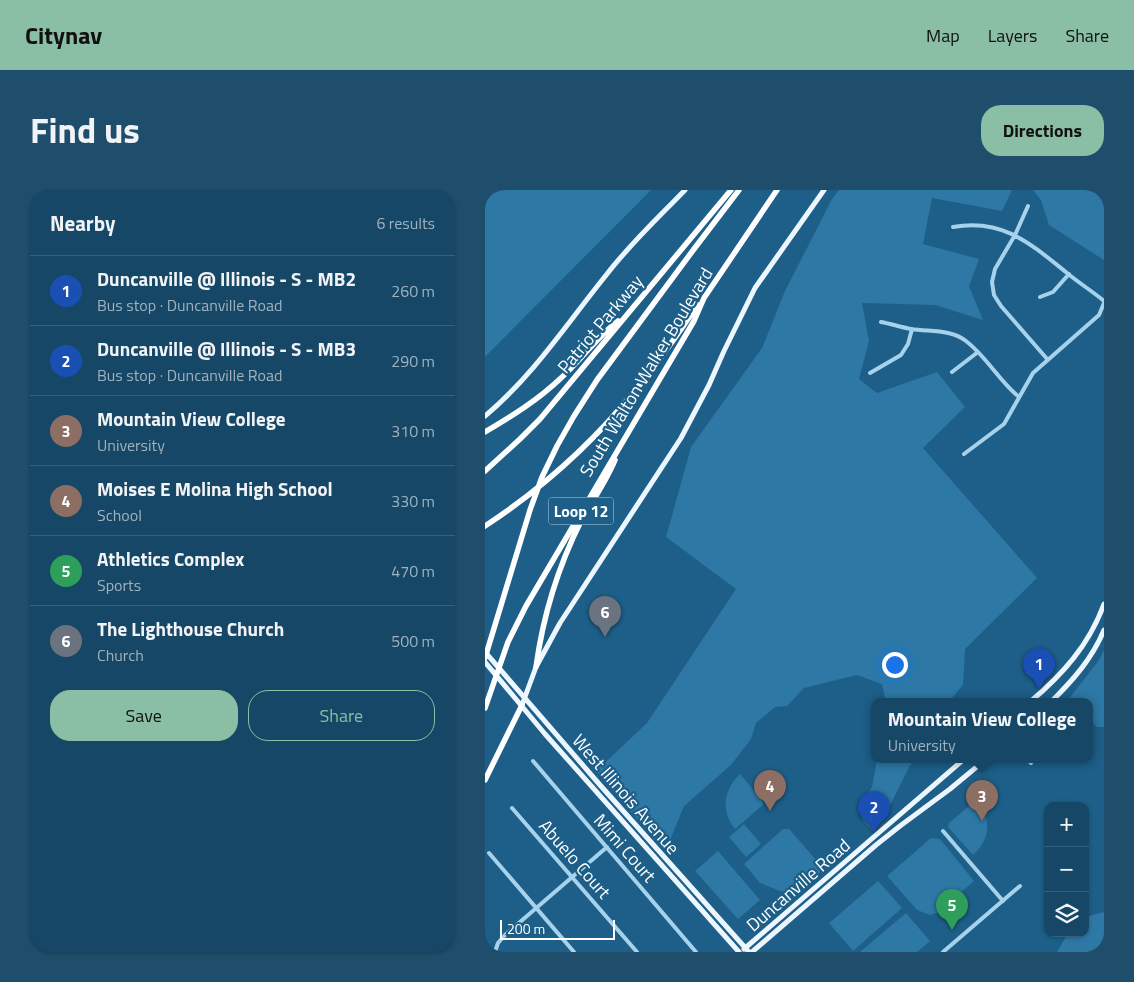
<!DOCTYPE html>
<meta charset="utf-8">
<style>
body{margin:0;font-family:"Titillium Web",sans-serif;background:#1f4e6c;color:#f1f3f6}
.controls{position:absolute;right:15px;bottom:15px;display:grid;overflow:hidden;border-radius:10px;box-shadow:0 1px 4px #0004}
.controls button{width:45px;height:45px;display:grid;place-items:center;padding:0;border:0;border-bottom:1px solid #355f7a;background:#164766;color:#f1f3f6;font:25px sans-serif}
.scale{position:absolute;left:15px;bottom:12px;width:115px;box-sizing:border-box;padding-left:5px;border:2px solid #fff;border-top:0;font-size:14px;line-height:18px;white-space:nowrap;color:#fff;-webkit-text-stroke:4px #1d5f88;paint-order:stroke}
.you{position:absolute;left:409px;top:474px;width:18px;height:18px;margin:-12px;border:4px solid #fff;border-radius:50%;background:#1a73e8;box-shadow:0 0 0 8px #1a73e833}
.badge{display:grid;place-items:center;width:32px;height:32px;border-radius:50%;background:#8abfa5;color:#fff;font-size:16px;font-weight:700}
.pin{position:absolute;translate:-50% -41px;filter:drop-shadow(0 1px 2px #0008)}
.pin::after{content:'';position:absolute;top:26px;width:18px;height:15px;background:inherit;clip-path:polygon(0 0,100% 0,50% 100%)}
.popup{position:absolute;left:386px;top:508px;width:222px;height:65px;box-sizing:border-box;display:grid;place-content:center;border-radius:10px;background:#164766;filter:drop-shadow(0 1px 4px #0005);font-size:16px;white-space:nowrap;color:#9eb2bf}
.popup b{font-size:19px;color:#f1f3f6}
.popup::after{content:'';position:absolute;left:50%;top:100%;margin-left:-10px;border:10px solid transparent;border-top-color:#164766}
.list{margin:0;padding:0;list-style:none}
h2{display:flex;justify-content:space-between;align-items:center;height:65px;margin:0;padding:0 20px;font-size:21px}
h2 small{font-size:16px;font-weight:400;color:#9eb2bf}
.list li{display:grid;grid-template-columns:32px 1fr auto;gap:15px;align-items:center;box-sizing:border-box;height:70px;padding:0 20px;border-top:1px solid #355f7a}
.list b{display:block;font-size:19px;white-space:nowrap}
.list p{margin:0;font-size:16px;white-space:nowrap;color:#9eb2bf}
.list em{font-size:16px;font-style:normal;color:#9eb2bf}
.actions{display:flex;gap:10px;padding:15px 20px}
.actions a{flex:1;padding:11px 0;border:1px solid #8abfa5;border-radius:20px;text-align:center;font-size:18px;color:#8abfa5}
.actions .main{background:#8abfa5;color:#111}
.icon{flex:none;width:28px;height:28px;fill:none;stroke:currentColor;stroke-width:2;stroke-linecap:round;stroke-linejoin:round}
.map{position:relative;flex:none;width:619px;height:762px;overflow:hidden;border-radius:20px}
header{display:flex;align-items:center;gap:30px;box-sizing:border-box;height:70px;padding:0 25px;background:#8abfa5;color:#111}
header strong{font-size:24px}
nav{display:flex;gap:28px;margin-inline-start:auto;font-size:18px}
.intro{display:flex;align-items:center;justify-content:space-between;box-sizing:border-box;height:120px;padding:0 30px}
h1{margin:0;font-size:35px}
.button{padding:12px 22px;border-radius:20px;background:#8abfa5;color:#111;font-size:18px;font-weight:700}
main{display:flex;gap:30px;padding:0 30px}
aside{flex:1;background:#164766;border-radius:20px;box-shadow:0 1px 4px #0004}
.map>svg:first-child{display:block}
.green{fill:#2d78a4}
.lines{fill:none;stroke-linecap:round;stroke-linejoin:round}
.minor{stroke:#a7d2eb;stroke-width:4}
.major{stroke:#ecf6ff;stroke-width:5}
.highway{stroke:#fff;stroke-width:5.5}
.labels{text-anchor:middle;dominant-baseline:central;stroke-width:4.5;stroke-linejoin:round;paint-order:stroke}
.shield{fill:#1d5f88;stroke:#bbcfdb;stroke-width:1}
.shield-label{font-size:16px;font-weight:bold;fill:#fff}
.street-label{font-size:18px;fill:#fff;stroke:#1d5f88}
</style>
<header>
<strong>Citynav</strong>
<nav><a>Map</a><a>Layers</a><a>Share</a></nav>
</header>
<div class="intro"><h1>Find us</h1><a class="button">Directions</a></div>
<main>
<aside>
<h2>Nearby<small>6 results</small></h2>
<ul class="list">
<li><span class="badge" style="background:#1a4fb4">1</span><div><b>Duncanville @ Illinois - S - MB2</b><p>Bus stop · Duncanville Road</p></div><em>260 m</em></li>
<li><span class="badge" style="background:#1a4fb4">2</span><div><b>Duncanville @ Illinois - S - MB3</b><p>Bus stop · Duncanville Road</p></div><em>290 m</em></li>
<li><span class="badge" style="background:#8d6e63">3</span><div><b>Mountain View College</b><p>University</p></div><em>310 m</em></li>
<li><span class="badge" style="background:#8d6e63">4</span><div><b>Moises E Molina High School</b><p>School</p></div><em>330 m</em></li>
<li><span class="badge" style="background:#2e9e5b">5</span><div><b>Athletics Complex</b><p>Sports</p></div><em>470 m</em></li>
<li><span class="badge" style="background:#6b7280">6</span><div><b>The Lighthouse Church</b><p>Church</p></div><em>500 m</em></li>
</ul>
<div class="actions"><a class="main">Save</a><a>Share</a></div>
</aside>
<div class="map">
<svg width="619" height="762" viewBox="0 0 619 762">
<rect width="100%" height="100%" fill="#1d5f88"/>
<path class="green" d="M0 0H166L0 167Z
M354 0H527L517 21 447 8 438 54 494 69 484 96 498 130 450 115 377 113 384 151 374 189 392 203 452 182 480 217 438 258 552 388 480 459 478 495 466 509 465 512H401L397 494 372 485 319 498 302 516 290 517 271 533 266 549 246 575 199 616 186 648 176 657 111 581 162 533 251 399 181 347 206 257 277 158 300 101 347 9Z
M548 0H619V70L564 35 556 10Z
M619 460V537H612L605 530 604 512H586L583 510 614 470Z
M392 570H429L424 577 398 630 387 641 378 631 373 617 387 597Z
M255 584 278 611V615L250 639C235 621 239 599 255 584Z
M491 610C507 628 506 649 488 665L463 637 464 633Z
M259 634 276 654 261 667 244 647Z
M298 639H304L339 679 320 695 300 703 275 693 259 674Z
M446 648 455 649 489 691 452 723 445 725 432 720 402 686Z
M233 661 275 710 253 729 210 681Z
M393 691 417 718 368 761 344 733Z
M619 722V762H572L583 743H600V727Z
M421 723 445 751 432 762H375Z"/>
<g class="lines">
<path class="minor" d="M543 16 530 45 510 79 507 92 509 105 516 116 563 170
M468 37C518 28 546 54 582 83 594 93 607 101 619 111
M555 107 568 102 584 84
M396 132C406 134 416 137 426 139 445 142 466 139 481 151 502 167 514 191 534 207
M467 182 493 162
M385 183 416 165 423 154 427 139
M479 264 519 234 548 183 614 125 619 113
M543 570 546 573
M48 571 211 762
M27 618 152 762
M458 641 518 711
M4 663 89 762
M10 762 13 753 20 745 122 657
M458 762 535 696"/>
<path class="major" d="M0 226C48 186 83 132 122 84 145 54 174 27 200 0
M0 462 115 595 264 762
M0 472 60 544 254 762
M545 512C578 484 604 455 619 414
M566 512C588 490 607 469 619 440
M37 515 51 477 75 433 196 248 224 195 239 161 270 98 339 0
M259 759 478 570
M267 762 391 655 415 636 465 599 500 570"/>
<path class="highway" d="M0 242C27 226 53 210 76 188 96 170 112 147 133 131
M0 281 35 249 55 229 246 0
M0 336C58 298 109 252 152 198 174 172 193 143 213 115
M0 468 45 320 57 287 72 256 89 226 112 190 209 59 254 0
M51 477C58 426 73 377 96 331 107 311 121 292 130 270
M0 518 23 452 41 416 209 131 219 108 292 0
M0 590 37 515"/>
</g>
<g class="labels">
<rect class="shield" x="63.5" y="307.5" width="65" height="27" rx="4"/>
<g class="shield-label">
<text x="96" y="321">Loop 12</text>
</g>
<g class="street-label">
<text transform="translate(115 134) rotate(-50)">Patriot Parkway</text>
<text transform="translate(161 182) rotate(-59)">South Walton Walker Boulevard</text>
<text transform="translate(141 604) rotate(49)">West Illinois Avenue</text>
<text transform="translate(140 658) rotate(49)">Mimi Court</text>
<text transform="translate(90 669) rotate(49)">Abuelo Court</text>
<text transform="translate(313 695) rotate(-41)">Duncanville Road</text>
</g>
</g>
</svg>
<div class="controls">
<button>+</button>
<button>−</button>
<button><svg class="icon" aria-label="layers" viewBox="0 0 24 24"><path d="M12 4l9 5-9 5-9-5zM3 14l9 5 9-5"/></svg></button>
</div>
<div class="scale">200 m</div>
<div class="you"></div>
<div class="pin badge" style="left:554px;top:499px;background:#1a4fb4">1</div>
<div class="pin badge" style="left:389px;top:642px;background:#1a4fb4">2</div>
<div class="pin badge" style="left:497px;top:631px;background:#8d6e63">3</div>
<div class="popup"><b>Mountain View College</b>University</div>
<div class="pin badge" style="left:285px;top:621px;background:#8d6e63">4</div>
<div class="pin badge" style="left:467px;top:740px;background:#2e9e5b">5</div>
<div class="pin badge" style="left:120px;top:447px;background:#6b7280">6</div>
</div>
</main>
